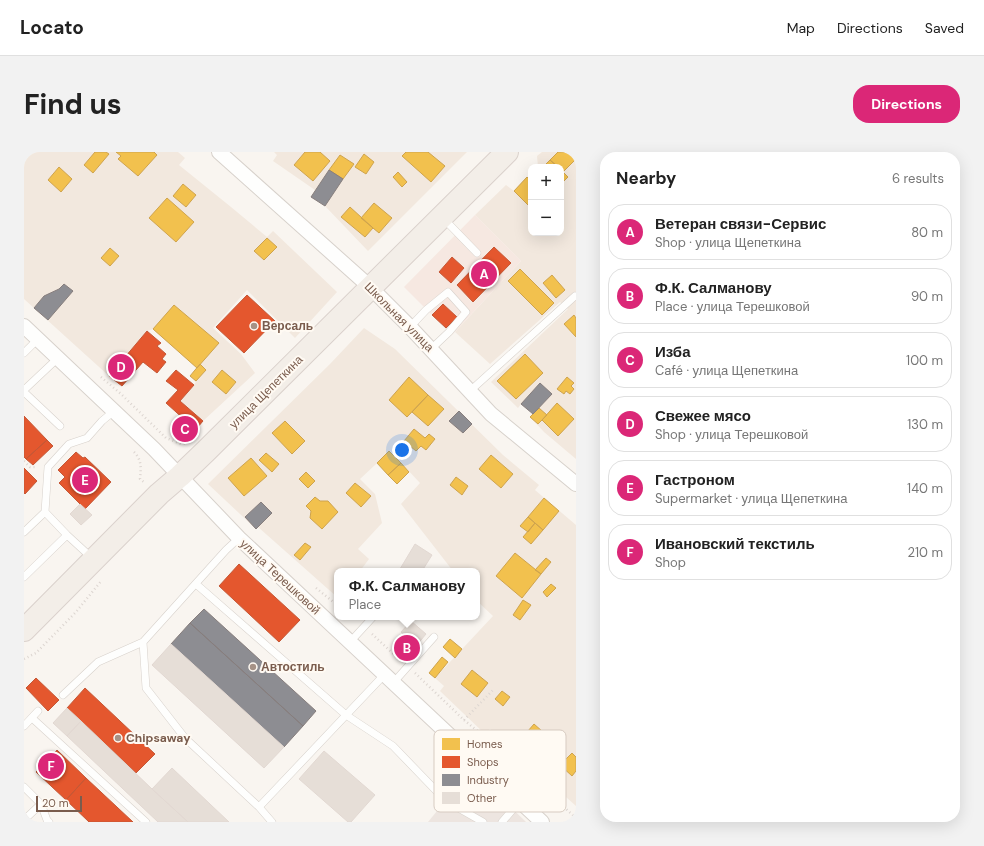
<!DOCTYPE html>
<meta charset="utf-8">
<style>
body{margin:0;font-family:"DM Sans",sans-serif;background:#f2f2f2;color:#222}
.controls{position:absolute;right:12px;top:12px;display:grid;overflow:hidden;border-radius:8px;box-shadow:0 4px 16px #0002}
.controls button{width:36px;height:36px;display:grid;place-items:center;padding:0;border:0;border-bottom:1px solid #e0e0e0;background:#fff;color:#222;font:20px sans-serif}
.scale{position:absolute;left:12px;bottom:10px;width:46px;box-sizing:border-box;padding-left:4px;border:2px solid #7a5c4d;border-top:0;font-size:11px;line-height:14px;white-space:nowrap;color:#7a5c4d;-webkit-text-stroke:3px #fffaf3;paint-order:stroke}
.you{position:absolute;left:378px;top:298px;width:14px;height:14px;margin:-10px;border:3px solid #fff;border-radius:50%;background:#1a73e8;box-shadow:0 0 0 6px #1a73e833}
.badge{display:grid;place-items:center;width:26px;height:26px;border-radius:50%;background:#db2777;color:#fff;font-size:13px;font-weight:700}
.pin{position:absolute;translate:-50% -50%;border:2px solid #fff;box-shadow:0 1px 4px #0006}
.popup{position:absolute;left:310px;top:416px;width:146px;height:52px;box-sizing:border-box;display:grid;place-content:center;border-radius:8px;background:#fff;filter:drop-shadow(0 1px 3px #0005);font-size:13px;white-space:nowrap;color:#767676}
.popup b{font-size:15px;color:#222}
.popup::after{content:'';position:absolute;left:50%;top:100%;margin-left:-8px;border:8px solid transparent;border-top-color:#fff}
.list{margin:0;padding:0;list-style:none}
h2{display:flex;justify-content:space-between;align-items:center;height:52px;margin:0;padding:0 16px;font-size:17px}
h2 small{font-size:13px;font-weight:400;color:#767676}
.list li{display:grid;grid-template-columns:26px 1fr auto;gap:12px;align-items:center;box-sizing:border-box;height:56px;margin:0 8px 8px;padding:0 8px;border:1px solid #e0e0e0;border-radius:16px}
.list b{display:block;font-size:15px;white-space:nowrap}
.list p{margin:0;font-size:13px;white-space:nowrap;color:#767676}
.list em{font-size:13px;font-style:normal;color:#767676}
.map{position:relative;flex:none;width:552px;height:670px;overflow:hidden;border-radius:16px}
header{display:flex;align-items:center;gap:24px;box-sizing:border-box;height:56px;padding:0 20px;background:#fff;border-bottom:1px solid #e0e0e0}
header strong{font-size:19px}
nav{display:flex;gap:22px;margin-inline-start:auto;font-size:14px}
.intro{display:flex;align-items:center;justify-content:space-between;box-sizing:border-box;height:96px;padding:0 24px}
h1{margin:0;font-size:28px}
.button{padding:10px 18px;border-radius:16px;background:#db2777;color:#fff;font-size:14px;font-weight:700}
main{display:flex;gap:24px;padding:0 24px}
aside{flex:1;background:#fff;border-radius:16px;box-shadow:0 4px 16px #0002}
.map>svg:first-child{display:block}
.residential{fill:#f2e8de}
.commercial{fill:#f6e8e1}
.industrial{fill:#ede5e0}
.homes{fill:#f2c14e;stroke:#cea34e}
.shops{fill:#e4572e;stroke:#c45837}
.industry{fill:#8d8d92;stroke:#877e7d}
.building{fill:#e6ded7;stroke:#e2d8d2}
.lines{fill:none;stroke-linecap:round;stroke-linejoin:round}
.lane-casing{stroke:#d7d1cb;stroke-width:8}
.street-casing{stroke:#d7d1cb;stroke-width:16}
.primary-casing{stroke:#dad1cc;stroke-width:24}
.path{stroke:#dcd5d0;stroke-width:2.5;stroke-dasharray:1 3;stroke-linecap:butt}
.lane{stroke:#fefefd;stroke-width:7}
.street{stroke:#fefefd;stroke-width:14}
.primary{stroke:#f3eee8;stroke-width:22}
.poi-dot{fill:#a69286;stroke:#fffaf3;stroke-width:1.5}
.labels{text-anchor:middle;dominant-baseline:central;stroke-width:4;stroke-linejoin:round;paint-order:stroke}
.street-label{font-size:12px;fill:#7a5c4d;stroke:#fffaf3}
.poi-label{font-size:12px;font-weight:bold;fill:#7a5c4d;stroke:#fffaf3;text-anchor:start}
.key{fill:#fffaf3;stroke:#d7cbc1;stroke-width:1}
.key-label{font-size:11px;fill:#7a5c4d}
</style>
<header>
<strong>Locato</strong>
<nav><a>Map</a><a>Directions</a><a>Saved</a></nav>
</header>
<div class="intro"><h1>Find us</h1><a class="button">Directions</a></div>
<main>
<div class="map">
<svg width="552" height="670" viewBox="0 0 552 670">
<rect width="100%" height="100%" fill="#f9f5f0"/>
<path class="residential" d="M0 0H154L161 6 155 13 207 55 243 85 249 79 313 140 271 186 223 138 189 176 217 202 231 221 179 269 156 249 172 230 166 224 173 216 129 177 123 179 85 224 0 147Z
M250 0H443L344 99 301 54 287 45 291 38 249 9 253 3Z
M518 0H549L552 3V307L520 280 506 265 509 262 497 252 494 256 467 230 544 157 536 150 466 212 431 180 497 109 451 63 482 33 490 39 507 22V81H537V15H514L513 4Z
M340 176 371 197 479 303 515 333 511 338 552 373V654L466 577 461 582 416 539 420 534 411 526 469 464 453 449V419H429L377 352 396 331 366 299 336 327 351 342 358 371 334 397 345 407 336 419H313V445L234 375 232 377 184 332 306 212Z"/>
<path class="commercial" d="M451 63 497 109 428 183 380 135Z"/>
<path class="industrial" d="M440 626 458 627 502 670H404Z"/>
<path class="homes" d="M71 0H82L85 2 69 21 60 13Z
M92 0H130L133 3 114 24 94 7 97 4Z
M281 0H296L306 9 289 29 270 13Z
M382 0H404L421 14 407 30 378 4Z
M534 0H549L552 3V7L539 20 537 18V15H534L526 8Z
M340 2 350 10 342 22 331 15Z
M316 3 330 12 319 27 305 18Z
M526 8 534 15H519Z
M35 15 48 27 37 40 24 28Z
M537 18 544 25 537 32Z
M374 20 383 30 378 35 369 25Z
M503 25 507 29V52L505 54 490 39Z
M159 32 172 43 162 55 149 44Z
M143 46 170 70 152 90 125 66Z
M350 51 368 66 355 81 337 66Z
M326 55 349 76 341 85 317 65Z
M243 86 253 95 240 108 230 99Z
M86 96 95 104 86 114 77 106Z
M496 117 530 151 518 163 484 129Z
M528 123 541 138 532 146 519 131Z
M150 153 195 191 173 216 129 177Z
M550 163 552 166V185L540 172Z
M501 202 519 221 492 247 473 229Z
M176 212 182 218 172 229 166 224Z
M198 218 212 230 202 242 188 230Z
M385 225 404 243 383 265 365 248Z
M543 225 550 231 547 234 550 237 546 242 542 239 540 242 533 237Z
M404 243 420 257 404 274 388 260Z
M533 251 550 267 534 284 518 268Z
M515 256 523 263 514 272 506 265Z
M261 269 281 289 268 302 248 281Z
M390 277 401 286 405 282 411 287 402 298 397 294 392 299 380 289Z
M365 299 377 311 364 323 353 311Z
M242 301 255 312 248 320 235 308Z
M467 303 489 322 477 336 455 317Z
M227 306 243 324 220 344 204 326Z
M377 311 385 320 373 332 364 323Z
M282 320 291 329 284 336 275 327Z
M432 325 444 334 438 343 426 333Z
M331 331 347 344 337 355 322 341Z
M291 345 296 349H304L314 360 298 377 286 366 287 359 282 354Z
M520 346 535 359 519 378 504 365Z
M504 365 511 371 504 380 496 374Z
M511 371 519 378 507 392 499 385Z
M281 391 287 395 276 408 270 403Z
M491 401 517 422 498 446 472 424Z
M522 406 527 410 517 422 511 418Z
M527 432 532 436 523 445 519 440Z
M499 448 507 453 496 468 489 463Z
M426 487 438 497 431 506 419 495Z
M418 505 424 510 411 526 405 521Z
M448 518 464 531 453 545 437 532Z
M478 539 486 545 479 554 471 547Z
M510 572 527 587 514 602 497 587Z
M548 601 552 605V619L548 624 536 613Z
M527 612 533 618 524 628 518 623Z"/>
<path class="shops" d="M470 95 487 111 449 150 433 133Z
M428 105 440 116 427 131 415 120Z
M223 143 251 169 220 201 192 175Z
M419 152 433 165 422 176 408 163Z
M123 179 137 191 133 194 142 202 138 207 142 210 133 221 119 210 98 234 85 224Z
M152 218 170 233 156 249 179 269 161 290 151 281 162 269 142 251 154 238 142 229Z
M0 264 23 288 2 307 0 305Z
M23 288 29 294 9 313 2 307Z
M52 300 59 306 61 305 87 330 61 357 35 331 41 325 34 318Z
M0 316 13 329 1 342 0 341Z
M215 412 276 468 255 490 195 434Z
M12 526 35 548 24 559 2 536Z
M61 536 131 602 112 621 43 556Z
M33 598 62 626 42 648 12 620Z
M62 626 109 670H65L42 648Z"/>
<path class="industry" d="M305 18 319 27 301 54 287 45Z
M40 132 49 139 24 168 10 156 20 144 35 137Z
M516 231 528 242 509 262 497 252Z
M435 259 448 272 439 281 425 269Z
M237 350 248 361 232 377 221 365Z
M180 457 292 559 279 574 166 471Z
M166 471 279 574 260 595 147 492Z"/>
<path class="building" d="M56 352 68 363 57 373 46 362Z
M391 392 408 403 398 419H379L376 417Z
M387 469 402 482 392 494 377 480Z
M147 492 260 595 240 616 128 513Z
M43 556 57 569 43 584 29 571Z
M57 569 128 637 164 670H134L43 584Z
M300 599 351 643 327 670H324L275 627Z
M148 616 205 670H164L128 637Z"/>
<g class="lines">
<g class="lane-casing">
<path id="lane" d="M419 66 453 101
M386 175 402 158 424 140 442 160 425 180 407 197
M0 201 14 187
M0 238 34 206
M446 239 551 144
M0 240 36 274
M21 360 43 383 68 406
M0 380 21 360 24 315 45 292 63 286 78 269 90 259
M215 386 202 398 119 490 122 536 161 586 235 655 248 670
M0 425 43 383
M172 432 322 563 369 594 422 649 459 670
M326 490 349 465
M370 530 410 485
M39 543 74 510 119 490
M8 566 122 670
M0 574 14 559
M0 635 17 652 23 668 25 670
M235 655 361 522
M0 668 17 652
M478 670 496 649"/>
</g>
<g class="street-casing">
<path id="street" d="M195 0 346 135 386 175 467 262 552 332
M0 174 130 297 215 386 518 670"/>
</g>
<g class="primary-casing">
<path id="primary" d="M0 478 135 342 156 324 182 299 483 0"/>
</g>
<path class="path" d="M77 225 97 242 142 286 157 292 163 291
M110 300C118 308 117 316 116 327L121 331
M0 309 6 315H13
M292 436 313 453
M348 482 376 508
M0 507 12 501 52 460 78 428
M391 521 440 568 477 598 552 666
M440 568 469 538"/>
<use href="#lane" class="lane"/>
<use href="#street" class="street"/>
<use href="#primary" class="primary"/>
</g>
<g class="poi-dot">
<circle cx="230" cy="174" r="4"/>
<circle cx="229" cy="515" r="4"/>
<circle cx="94" cy="586" r="4"/>
</g>
<g class="labels">
<g class="street-label">
<text transform="translate(375 165) rotate(45)">Школьная улица</text>
<text transform="translate(242 240) rotate(-45)">улица Щепеткина</text>
<text transform="translate(256 425) rotate(43)">улица Терешковой</text>
</g>
<g class="poi-label">
<text x="238" y="174">Версаль</text>
<text x="237" y="515">Автостиль</text>
<text x="102" y="586">Chipsaway</text>
</g>
</g>
<rect x="410" y="578" width="132" height="82" rx="6" class="key"/>
<rect x="418" y="586" width="18" height="12" fill="#f2c14e"/>
<rect x="418" y="604" width="18" height="12" fill="#e4572e"/>
<rect x="418" y="622" width="18" height="12" fill="#8d8d92"/>
<rect x="418" y="640" width="18" height="12" fill="#e6ded7"/>
<g class="key-label">
<text x="443" y="596">Homes</text>
<text x="443" y="614">Shops</text>
<text x="443" y="632">Industry</text>
<text x="443" y="650">Other</text>
</g>
</svg>
<div class="controls">
<button>+</button>
<button>−</button>
</div>
<div class="scale">20 m</div>
<div class="you"></div>
<div class="pin badge" style="left:460px;top:122px">A</div>
<div class="pin badge" style="left:383px;top:496px">B</div>
<div class="popup"><b>Ф.К. Салманову</b>Place</div>
<div class="pin badge" style="left:161px;top:277px">C</div>
<div class="pin badge" style="left:97px;top:215px">D</div>
<div class="pin badge" style="left:61px;top:328px">E</div>
<div class="pin badge" style="left:27px;top:614px">F</div>
</div>
<aside>
<h2>Nearby<small>6 results</small></h2>
<ul class="list">
<li><span class="badge">A</span><div><b>Ветеран связи-Сервис</b><p>Shop · улица Щепеткина</p></div><em>80 m</em></li>
<li><span class="badge">B</span><div><b>Ф.К. Салманову</b><p>Place · улица Терешковой</p></div><em>90 m</em></li>
<li><span class="badge">C</span><div><b>Изба</b><p>Café · улица Щепеткина</p></div><em>100 m</em></li>
<li><span class="badge">D</span><div><b>Свежее мясо</b><p>Shop · улица Терешковой</p></div><em>130 m</em></li>
<li><span class="badge">E</span><div><b>Гастроном</b><p>Supermarket · улица Щепеткина</p></div><em>140 m</em></li>
<li><span class="badge">F</span><div><b>Ивановский текстиль</b><p>Shop</p></div><em>210 m</em></li>
</ul>
</aside>
</main>
